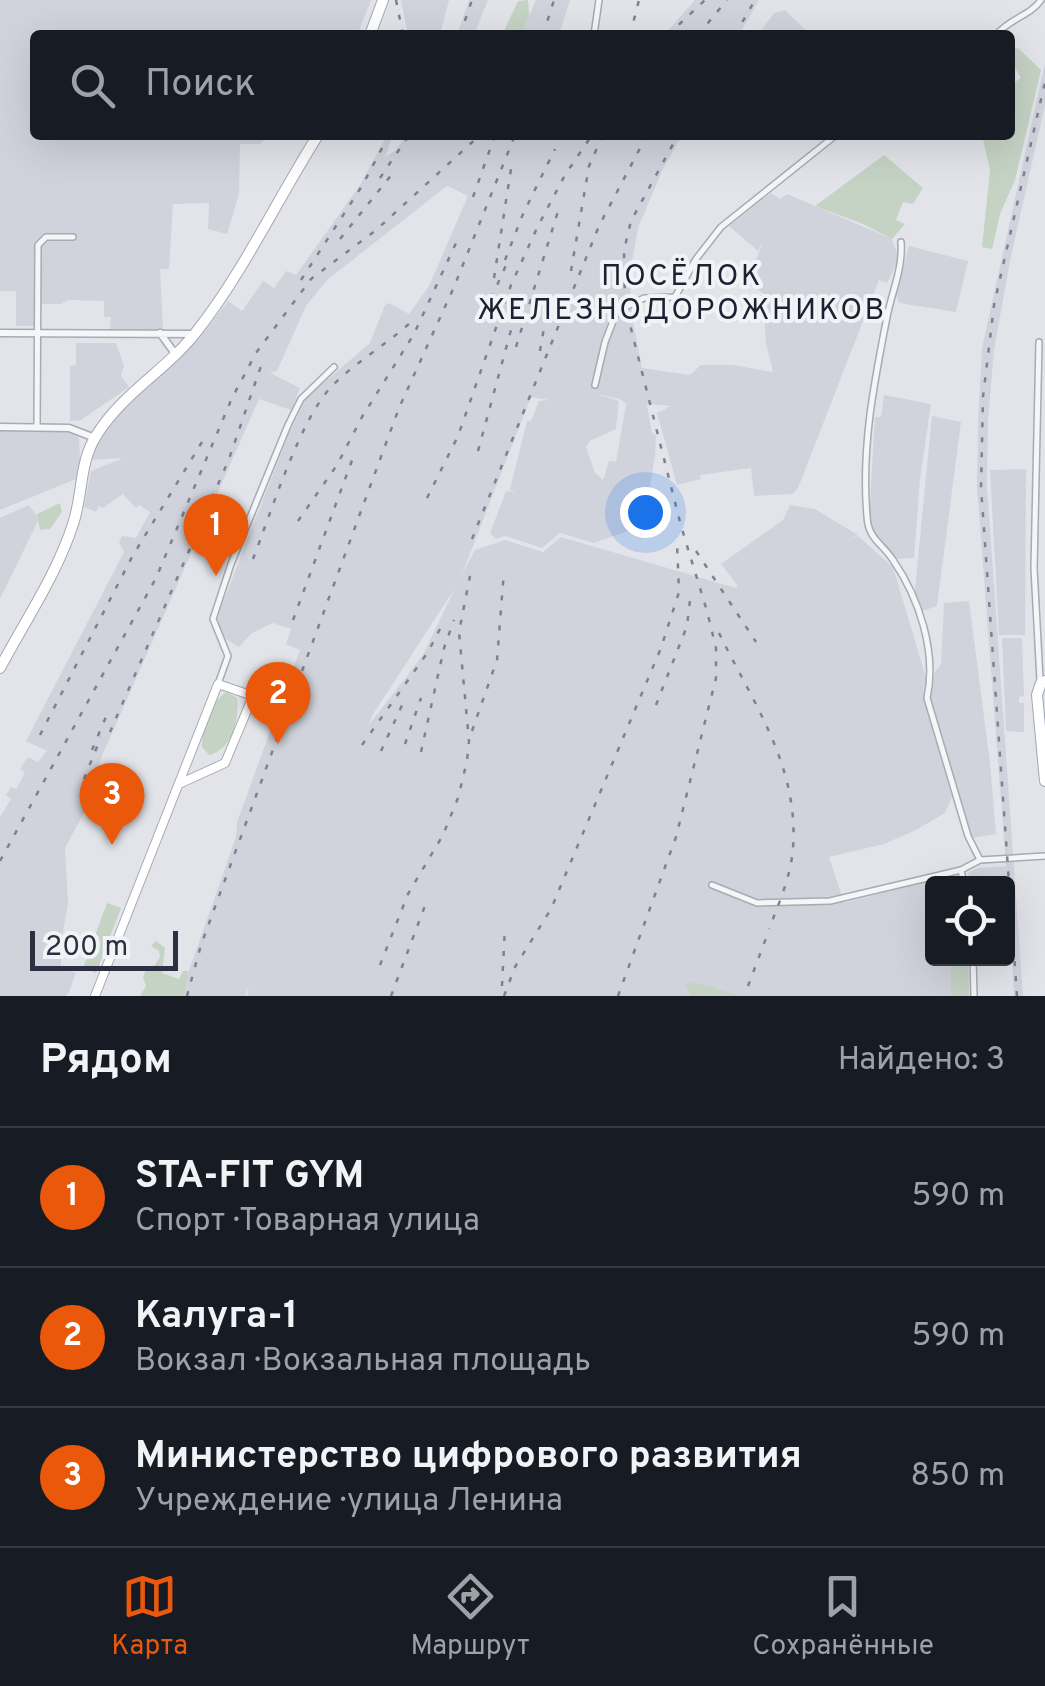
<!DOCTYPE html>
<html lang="ru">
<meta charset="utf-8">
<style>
body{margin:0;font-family:Overpass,sans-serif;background:#20242c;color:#f1f3f6}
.controls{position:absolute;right:30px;bottom:30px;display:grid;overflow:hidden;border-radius:10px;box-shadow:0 10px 40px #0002}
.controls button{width:90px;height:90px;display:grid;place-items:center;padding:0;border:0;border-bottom:2px solid #363941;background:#171b24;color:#f1f3f6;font:50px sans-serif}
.scale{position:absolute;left:30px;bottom:25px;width:148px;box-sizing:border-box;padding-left:10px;border:5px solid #2c2f41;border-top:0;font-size:28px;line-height:35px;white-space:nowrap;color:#2c2f41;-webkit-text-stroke:8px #f2f3f7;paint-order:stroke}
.you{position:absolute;left:645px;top:512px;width:35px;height:35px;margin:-25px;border:8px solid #fff;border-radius:50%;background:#1a73e8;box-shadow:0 0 0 15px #1a73e833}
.badge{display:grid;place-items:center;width:65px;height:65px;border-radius:50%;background:#ea580c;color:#fff;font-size:32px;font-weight:700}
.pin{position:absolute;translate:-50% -82px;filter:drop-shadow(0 2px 5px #0008)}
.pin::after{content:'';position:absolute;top:52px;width:35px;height:30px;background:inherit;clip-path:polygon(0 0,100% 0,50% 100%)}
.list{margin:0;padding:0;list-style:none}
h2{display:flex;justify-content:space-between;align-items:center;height:130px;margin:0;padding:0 40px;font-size:42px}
h2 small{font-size:32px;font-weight:400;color:#9ea1a6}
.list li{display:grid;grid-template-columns:65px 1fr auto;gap:30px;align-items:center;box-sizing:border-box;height:140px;padding:0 40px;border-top:2px solid #363941}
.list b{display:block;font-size:38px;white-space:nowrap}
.list p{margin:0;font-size:32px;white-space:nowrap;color:#9ea1a6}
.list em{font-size:32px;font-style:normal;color:#9ea1a6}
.icon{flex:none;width:55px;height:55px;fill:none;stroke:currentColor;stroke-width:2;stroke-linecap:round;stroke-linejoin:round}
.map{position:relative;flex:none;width:1045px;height:996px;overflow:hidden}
.search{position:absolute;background:#171b24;box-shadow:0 10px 40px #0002;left:30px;right:30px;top:30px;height:110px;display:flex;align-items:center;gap:25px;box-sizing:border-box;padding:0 35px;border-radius:10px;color:#9ea1a6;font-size:38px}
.sheet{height:550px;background:#171b24}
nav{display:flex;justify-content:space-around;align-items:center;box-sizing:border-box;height:140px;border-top:2px solid #363941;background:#171b24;font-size:28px;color:#9ea1a6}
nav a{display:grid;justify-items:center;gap:5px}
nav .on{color:#ea580c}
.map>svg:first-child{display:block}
.built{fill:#d1d3dc;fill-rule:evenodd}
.green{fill:#c5d3c5}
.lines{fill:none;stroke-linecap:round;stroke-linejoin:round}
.minor-casing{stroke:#a8aab4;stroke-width:8}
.tertiary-casing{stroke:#a8aab4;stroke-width:9}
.secondary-casing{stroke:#a8aab4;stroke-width:10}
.primary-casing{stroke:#a3a6b5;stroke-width:12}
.minor{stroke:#f5f6f8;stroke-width:5}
.tertiary{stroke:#f5f6f8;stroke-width:6}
.secondary{stroke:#fff;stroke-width:8}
.primary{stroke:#fff;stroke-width:10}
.rail{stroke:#7e8192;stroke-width:2.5;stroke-dasharray:5 10;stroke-linecap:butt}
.labels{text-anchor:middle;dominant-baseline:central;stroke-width:8;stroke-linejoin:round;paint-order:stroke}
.neighbourhood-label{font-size:30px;letter-spacing:2.5px;fill:#1e2032;stroke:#f2f3f7}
</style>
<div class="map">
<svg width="1045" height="996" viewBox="0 0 1045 996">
<rect width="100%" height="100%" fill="#e3e4ea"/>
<path class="built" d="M0 0H371L357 35H35V135H271L260 144H240L239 194 227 234 208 229 209 203 173 204 169 269H160L163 331 110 330 111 317H104V301L68 300 61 304H43L36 293V326H16V291H0Z
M401 0H449L440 35H408Z
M469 0H488L474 35H457Z
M536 0H570L559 35H521Z
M695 0H759L739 35H664Z
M785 10 811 35H758L774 13Z
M1045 63V105L1010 261 994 350 988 422 987 486 1023 996H1014L1008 884 970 883 968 873 978 868 1006 866 977 487 978 422 982 348Z
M387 135H393L385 157 396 150 407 135H682L663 169 638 228 630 273 632 317 642 368 690 375 701 365H733L773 372 766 344 763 293 747 283 763 242 758 251 729 226 771 193 780 199 787 194 892 239 899 259 887 283 879 280 798 488 792 494 754 496 751 468 700 475 701 479 677 485 657 413 671 406 647 404 652 433 656 435 655 456 649 492 637 528 594 543 560 533 542 548 505 536 496 539 490 533 506 491 516 492 510 490 511 485 527 421H531L539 401 549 400 531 397 462 574 475 550 505 540 543 552 561 537 736 588 738 586 721 564 783 520 790 505 815 509 858 535 848 539 858 536 893 567 927 681 923 689 952 797 945 813 914 831 884 844 829 857 844 903 950 875 961 883 932 884V958L968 959 969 996H247L249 986 245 996H180L236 837 237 822 300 650 286 644 291 629 273 623 252 633 239 647 226 639 220 630 217 620 220 610 289 433 307 397 370 343 385 305 389 303 409 314 429 286 468 196 447 186 327 280 306 306 277 371 270 373 300 388 291 410 259 399 102 756 94 779 100 783 65 848 68 903 61 944V968L76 973 69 992 66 996H0V817L11 799 6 795 11 787 16 789 25 773 20 769 28 757 38 762 47 751 26 741 124 552 119 542 122 536 136 538 150 512 139 505 136 508 123 494 103 508 99 506 96 512 84 507 91 471 123 458 91 460 99 439 116 415 199 339 228 301 242 311 263 281 274 288 286 271 296 275 360 185ZM596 394 620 399 626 404 616 462 609 461 603 480 595 473 586 447 590 441 616 429 619 401ZM455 588 423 655 368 726 372 716Z
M909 246 968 261 956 312 899 303 896 294Z
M76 343H116L124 366 121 376 129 387 81 420 70 421V366L76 365Z
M884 395 931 404 920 479 914 558 898 559 877 540 869 518 875 417H881Z
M932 416 961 422 937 606 920 612 914 599Z
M64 428 79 438 81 477 0 510V429Z
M1026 469 1025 635H999L990 470Z
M29 505 39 519 0 599V518Z
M969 601 990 763 996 834 971 838 930 697 935 672 941 664 944 603Z
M1002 638H1022L1024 696 1019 697V703H1024V732L1006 731Z"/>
<path class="green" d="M528 0 529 17 521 35H502L518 1Z
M1018 48 1041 70 1015 180 1000 214 992 249 982 247 990 170 982 135H1010V85L1021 78 1010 59V49Z
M884 155 923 188 913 204 903 202 896 220 905 224 892 239 863 224 815 206Z
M60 503 62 512 50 529 40 530 37 514Z
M227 692 237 698C240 718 232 750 209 755L202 747C202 729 210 701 227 692Z
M107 903 121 908 96 973 83 968Z
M156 941 165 948 162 973 179 979 183 971H188L184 996H140L146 986 143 977 146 969 151 971 160 957 159 951 151 946Z
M951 959H968L969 996H951Z
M694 982 741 996H691L685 985Z"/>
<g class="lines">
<g class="minor-casing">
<path id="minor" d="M594 35 599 0
M996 35C1010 18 1030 16 1041 0
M901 242C903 269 892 291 887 317 874 383 861 448 867 516 868 539 881 542 893 560 919 598 937 652 927 698L968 836 980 860
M1039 342 1034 568 1040 680
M595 385 605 342 617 311 644 298 675 297 696 259 721 227 836 135
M37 427 38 245 46 237H73
M218 684 228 656 213 619 231 564 288 425 301 399 334 367
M961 870 964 884
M712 885 757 903 830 901 961 870 980 860 1045 856
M973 958 974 996"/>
</g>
<g class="tertiary-casing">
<path id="tertiary" d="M0 333 194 334
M160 333 176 355
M0 427 69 428 95 438"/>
</g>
<g class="secondary-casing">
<path id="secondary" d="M95 996 218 684 253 696 225 763 179 784"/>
</g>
<g class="primary-casing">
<path id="primary" d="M370 35 383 0
M0 668C25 621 57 574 73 524 83 495 79 463 96 436 122 393 167 370 197 331 244 271 277 200 318 135
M1045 681 1041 683 1037 695 1045 781"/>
</g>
<use href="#minor" class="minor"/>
<use href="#tertiary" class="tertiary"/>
<use href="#secondary" class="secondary"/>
<use href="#primary" class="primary"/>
<path class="rail" d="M396 0 403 35
M460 35 472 0
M543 35 554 0
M630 35 639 0
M668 35 705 0
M698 35 727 0
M735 35 755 0
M380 178 409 135
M473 197 495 135
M340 239 393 173
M505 260 523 214 555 149
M571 271 589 166 601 139
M494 278 511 169
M301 280 362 186 389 135
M485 312 507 263
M516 347 559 208
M540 351 546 316
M478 451 511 330
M427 498 458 436 511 285 537 228 565 175 592 135
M298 521 337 465 362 417 414 334 456 243
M472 539 599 226 647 135
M696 551 756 642
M253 559C271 513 300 418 333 385 356 362 386 345 411 322
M293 620 354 455
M719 633C753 703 799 766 793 848 791 876 779 903 769 929
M656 705 687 626 691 591
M472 731 497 660 504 571
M110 732 229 459 261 366
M40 735 132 557 202 442
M405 744 421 698
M362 745 428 652 441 627
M92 750 108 712
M381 751 404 701
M421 752 444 648 454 620
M84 779 101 737
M0 861 156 578 232 398 256 353 311 279 375 231 480 135
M380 965 408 894 443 835 458 798 467 761 469 741 459 632 470 576
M502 986 505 927
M748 986 768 933
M187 996 201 945 399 408 454 287 515 135
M391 996 426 903
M504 996 515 967 551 909 661 648 679 592 677 543
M618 996 676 837 716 678V648L707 611 681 526 625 305 624 250 631 221 678 135
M1017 996 981 487 983 397 994 305 1045 82"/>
</g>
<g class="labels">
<g class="neighbourhood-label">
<text x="682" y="277">ПОСЁЛОК<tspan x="682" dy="34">ЖЕЛЕЗНОДОРОЖНИКОВ</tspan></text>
</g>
</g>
</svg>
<div class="controls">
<button><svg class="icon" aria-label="locate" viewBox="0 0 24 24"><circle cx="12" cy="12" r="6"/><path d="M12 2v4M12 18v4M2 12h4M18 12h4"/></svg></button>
</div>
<div class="scale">200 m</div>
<div class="you"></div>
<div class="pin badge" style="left:216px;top:576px">1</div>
<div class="pin badge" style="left:278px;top:744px">2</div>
<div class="pin badge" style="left:112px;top:845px">3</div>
<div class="search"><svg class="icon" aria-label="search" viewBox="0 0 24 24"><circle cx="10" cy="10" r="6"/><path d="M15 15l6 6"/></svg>Поиск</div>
</div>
<section class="sheet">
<h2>Рядом<small>Найдено: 3</small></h2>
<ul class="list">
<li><span class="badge">1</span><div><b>STA-FIT GYM</b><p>Спорт · Товарная улица</p></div><em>590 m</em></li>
<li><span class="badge">2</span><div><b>Калуга-1</b><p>Вокзал · Вокзальная площадь</p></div><em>590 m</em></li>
<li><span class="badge">3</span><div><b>Министерство цифрового развития</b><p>Учреждение · улица Ленина</p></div><em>850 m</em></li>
</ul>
</section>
<nav>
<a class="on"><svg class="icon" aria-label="map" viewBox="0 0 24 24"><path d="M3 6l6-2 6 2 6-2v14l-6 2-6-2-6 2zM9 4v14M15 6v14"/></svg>Карта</a>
<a><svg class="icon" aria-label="directions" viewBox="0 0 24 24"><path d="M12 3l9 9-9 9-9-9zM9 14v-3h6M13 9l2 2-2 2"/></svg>Маршрут</a>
<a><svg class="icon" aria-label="saved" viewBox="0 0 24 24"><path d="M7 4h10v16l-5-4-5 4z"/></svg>Сохранённые</a>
</nav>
